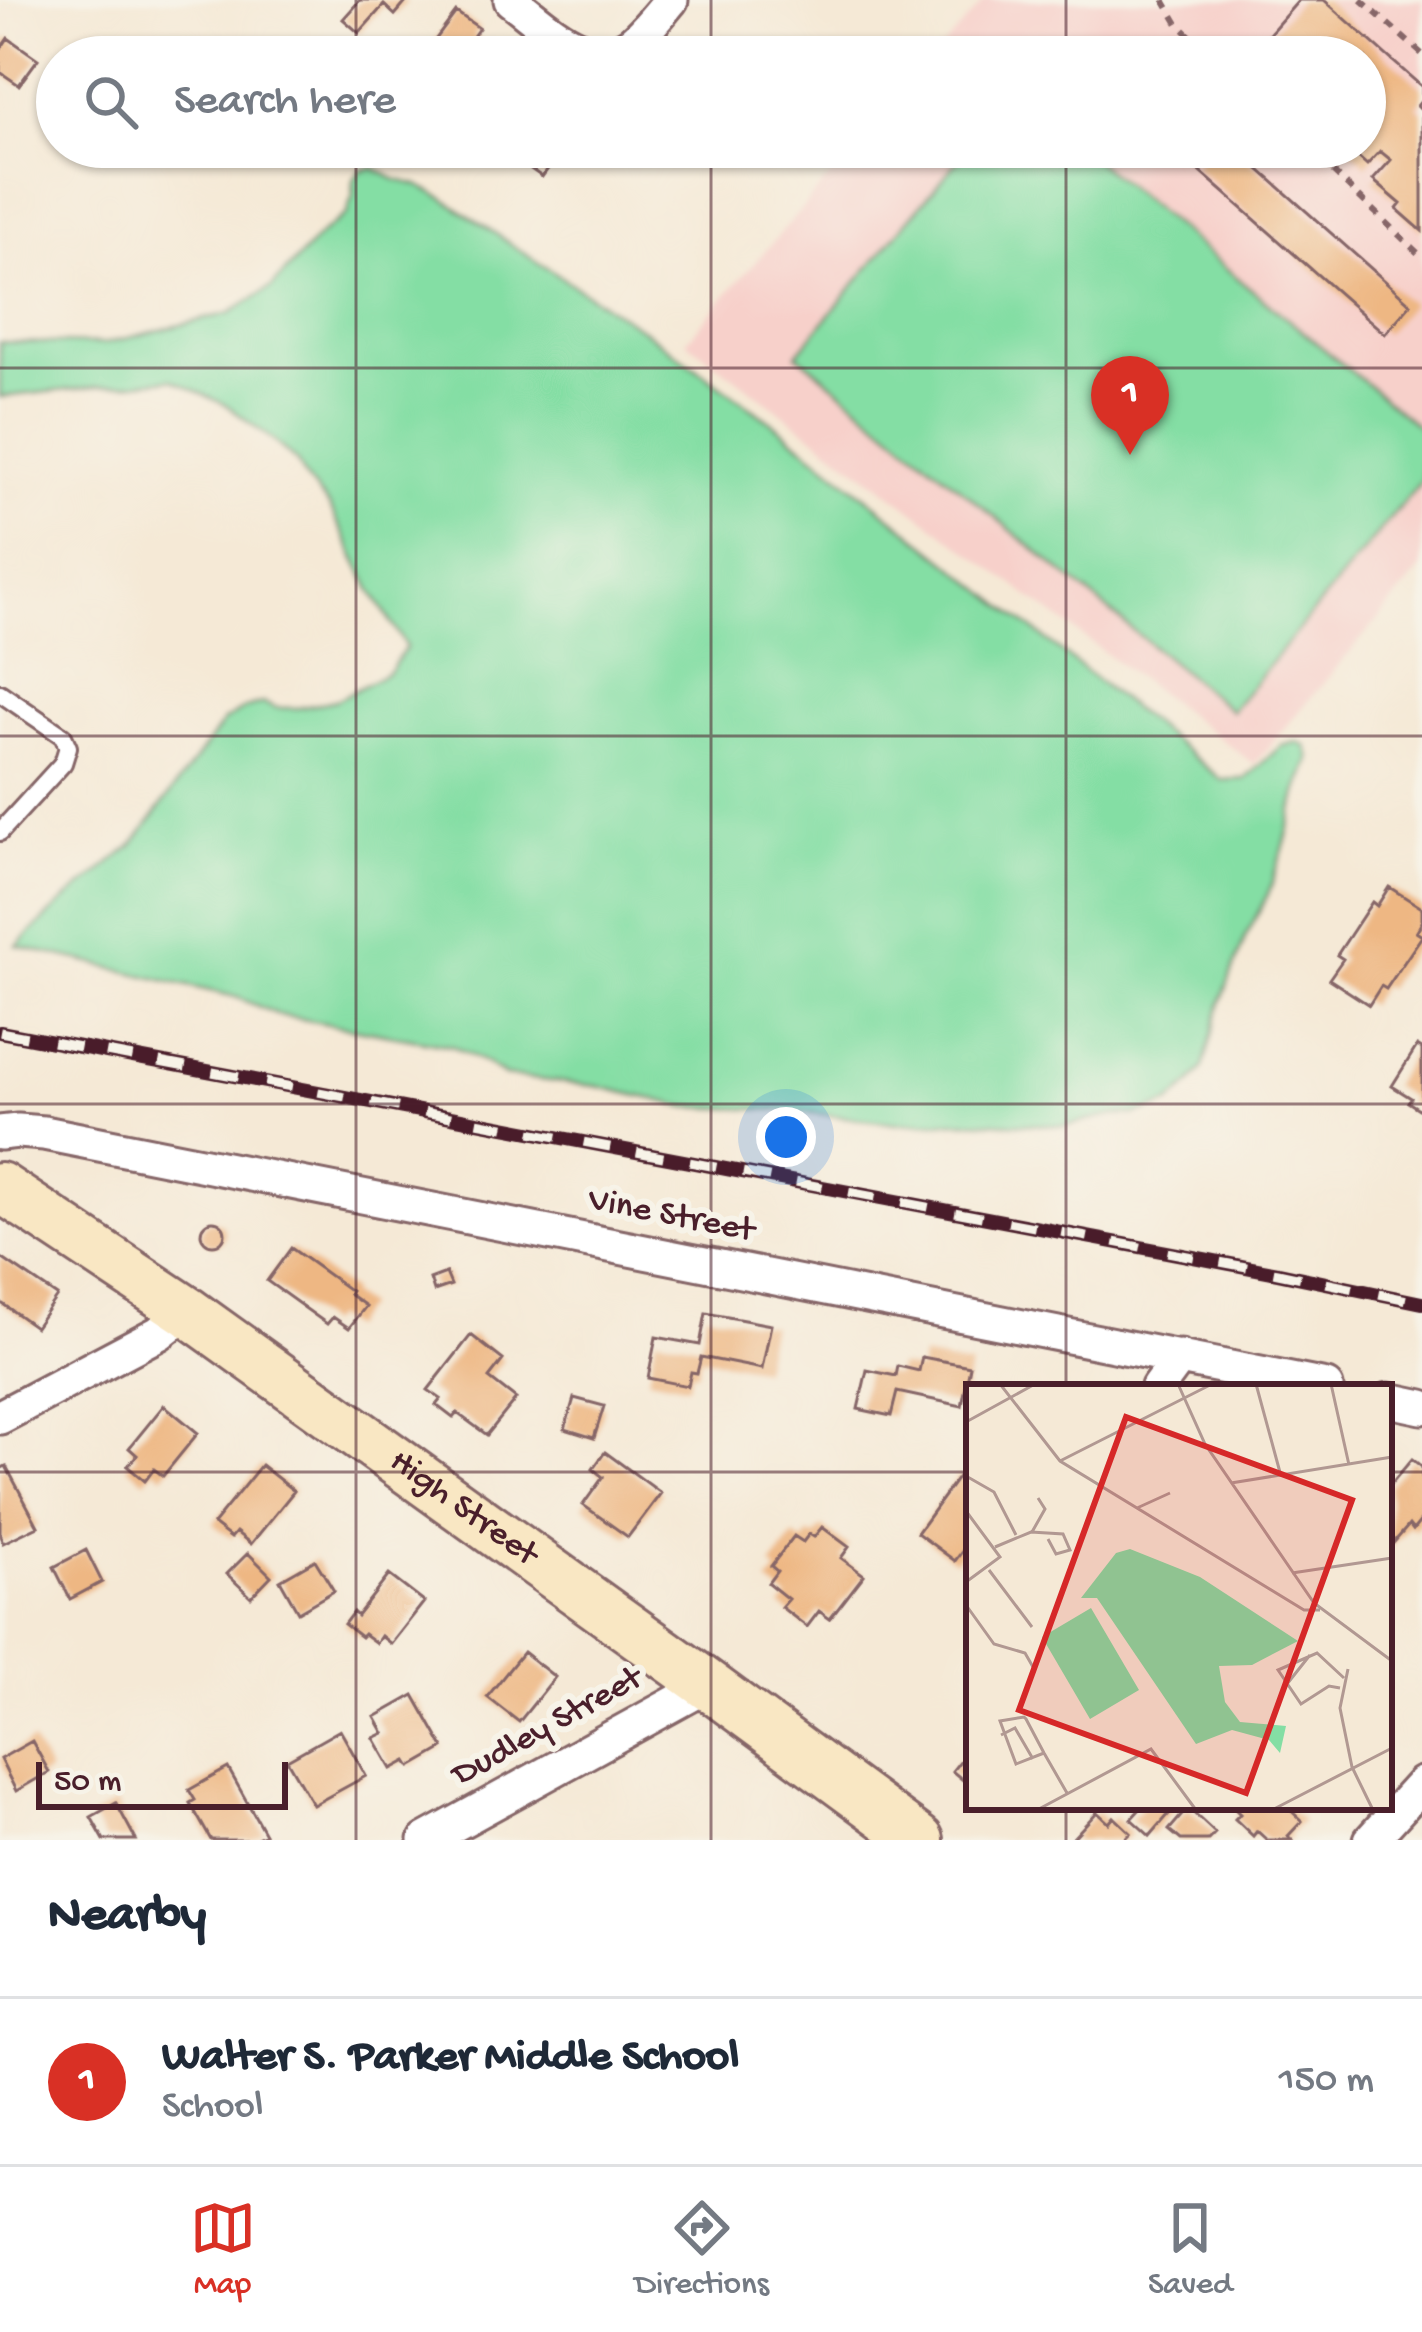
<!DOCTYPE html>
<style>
body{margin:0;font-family:"Gochi Hand",sans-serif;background:#f6f6f7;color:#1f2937}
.scale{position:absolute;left:36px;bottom:30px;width:252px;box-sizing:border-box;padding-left:12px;border:6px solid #4a1f2b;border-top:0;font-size:33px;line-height:42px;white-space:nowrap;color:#4a1f2b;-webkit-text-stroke:9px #f7f3e8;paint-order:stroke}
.you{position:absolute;left:786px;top:1137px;width:42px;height:42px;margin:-30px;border:9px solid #fff;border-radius:50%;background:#1a73e8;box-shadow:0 0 0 18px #1a73e833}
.badge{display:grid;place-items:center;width:78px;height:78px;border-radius:50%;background:#d93025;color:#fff;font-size:39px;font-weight:700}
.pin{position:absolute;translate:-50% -99px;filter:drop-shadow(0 3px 6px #0008)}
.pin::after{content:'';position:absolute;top:63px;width:42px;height:36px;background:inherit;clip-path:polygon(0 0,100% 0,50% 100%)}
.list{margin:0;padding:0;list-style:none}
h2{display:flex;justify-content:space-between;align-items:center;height:156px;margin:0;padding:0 48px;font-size:51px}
h2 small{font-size:39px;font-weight:400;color:#747a83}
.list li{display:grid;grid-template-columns:78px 1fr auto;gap:36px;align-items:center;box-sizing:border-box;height:168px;padding:0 48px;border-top:3px solid #e0e1e3}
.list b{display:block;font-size:45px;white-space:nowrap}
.list p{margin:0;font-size:39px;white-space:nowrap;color:#747a83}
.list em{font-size:39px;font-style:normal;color:#747a83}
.icon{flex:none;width:66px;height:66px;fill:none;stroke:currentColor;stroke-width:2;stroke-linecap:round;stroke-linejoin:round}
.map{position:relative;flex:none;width:1422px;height:1840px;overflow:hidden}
.search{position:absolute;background:#fff;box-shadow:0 3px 9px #0004;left:36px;right:36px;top:36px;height:132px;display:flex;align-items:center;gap:30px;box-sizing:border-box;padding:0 42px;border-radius:66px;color:#747a83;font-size:45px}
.sheet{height:324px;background:#fff}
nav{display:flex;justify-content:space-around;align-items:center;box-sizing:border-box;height:168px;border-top:3px solid #e0e1e3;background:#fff;font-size:33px;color:#747a83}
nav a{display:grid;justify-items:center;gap:6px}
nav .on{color:#d93025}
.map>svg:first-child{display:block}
.built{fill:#f7d0ca}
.green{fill:#84dea4;stroke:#677e68;stroke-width:3}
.building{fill:#eeb783}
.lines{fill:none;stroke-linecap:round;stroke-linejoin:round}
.lane-casing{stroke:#866667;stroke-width:22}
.street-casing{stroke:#866667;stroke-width:39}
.secondary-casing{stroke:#866667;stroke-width:54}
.path{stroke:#866667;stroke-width:6;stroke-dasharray:9 9;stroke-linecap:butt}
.lane{stroke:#fff;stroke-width:16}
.street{stroke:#fff;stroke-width:33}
.secondary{stroke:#f9e7c3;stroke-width:48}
.rail-casing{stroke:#4a1f2b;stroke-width:14}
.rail{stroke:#f7f3e8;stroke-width:9;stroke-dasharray:27;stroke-linecap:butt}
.grid{fill:none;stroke:#4a1f2b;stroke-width:3;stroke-opacity:0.55}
.labels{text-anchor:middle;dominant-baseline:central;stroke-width:12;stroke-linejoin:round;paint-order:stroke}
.street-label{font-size:36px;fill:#4a1f2b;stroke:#f7f3e8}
.inset-road{fill:none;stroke:#b19892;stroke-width:3}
.view{fill:#d62828;fill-opacity:0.15;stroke:#d62828;stroke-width:6}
.inset-edge{fill:none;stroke:#4a1f2b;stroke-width:6}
</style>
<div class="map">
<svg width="1422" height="1840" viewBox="0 0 1422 1840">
<rect width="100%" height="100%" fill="#f7f3e8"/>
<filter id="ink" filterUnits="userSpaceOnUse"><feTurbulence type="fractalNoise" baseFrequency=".00833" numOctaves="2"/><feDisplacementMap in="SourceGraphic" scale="24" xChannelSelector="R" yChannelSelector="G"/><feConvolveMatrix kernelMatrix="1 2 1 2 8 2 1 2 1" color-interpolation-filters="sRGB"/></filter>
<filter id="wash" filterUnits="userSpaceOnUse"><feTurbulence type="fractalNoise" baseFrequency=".004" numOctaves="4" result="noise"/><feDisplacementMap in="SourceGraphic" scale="48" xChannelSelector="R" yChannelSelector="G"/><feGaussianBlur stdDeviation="2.7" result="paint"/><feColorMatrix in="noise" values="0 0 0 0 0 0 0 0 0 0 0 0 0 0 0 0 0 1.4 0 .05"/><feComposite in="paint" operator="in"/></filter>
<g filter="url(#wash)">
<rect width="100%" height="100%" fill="#f5e9d6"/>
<path class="built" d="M985 0H1422V568L1254 764 686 341 856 147H1365V57H935Z"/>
<path class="green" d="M969 147H1079L1422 430V480L1231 711 797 354Z
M374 168 394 179 417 185 442 197 531 258 639 327 780 428 1222 780 1245 779 1281 746 1297 742 1307 747 1310 760 1298 790 1285 843 1268 894 1245 938 1221 1002 1203 1068 1191 1084 1169 1104 1135 1115H1115L1065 1126 966 1121 896 1123 786 1110 688 1107 596 1086 505 1076 486 1063 452 1046 279 1015 236 997 17 946 63 902 132 846 224 721 246 708 263 703 275 708H299L336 700 389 672 406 647 372 591 330 507 305 478 297 462 273 440 228 406 171 379 0 397V342L103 344 230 313 272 287 322 233 346 215 353 196 354 180 361 170Z"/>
<g id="blocks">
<path class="building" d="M360 0H408L395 15 384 5 359 33 343 19Z
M1299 0H1324L1422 87V100L1417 106 1422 111V231L1397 209 1401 204 1373 180 1391 160 1380 151 1367 165 1347 147H1365V57H1249Z
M456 12 479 28 474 35 490 47 482 57H427L424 55Z
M8 38 38 59 19 85 0 72V50Z
M516 147H564L542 177 511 155Z
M1211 147H1234L1411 304 1385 334 1194 166Z
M1389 887 1422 908V922L1416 932 1422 936 1386 989 1381 986 1369 1005 1329 979 1343 959 1337 955 1372 902 1377 906Z
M1417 1046 1422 1049V1111L1408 1102 1411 1098 1392 1086Z
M201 1233a12 12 0 1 1 24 0a12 12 0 1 1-24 0Z
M291 1248 351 1291 349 1294 366 1306 349 1328 333 1317 327 1324 267 1281Z
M0 1257 57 1296 35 1327 0 1302Z
M446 1273 451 1285 434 1291 430 1279Z
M706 1313 771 1325 762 1369 701 1357 697 1373 691 1372 688 1386 648 1378 656 1337 700 1345Z
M471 1335 503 1360 489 1378 516 1399 487 1435 457 1413 453 1418 436 1405 441 1399 428 1390Z
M922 1357 970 1366 962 1406 897 1392 891 1416 858 1409 867 1370 896 1376 898 1366 919 1371Z
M574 1398 604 1406 594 1438 565 1429Z
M164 1405 198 1433 163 1476 154 1469 145 1481 127 1466 137 1455 129 1448Z
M605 1452 661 1493 628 1537 583 1505 603 1477 593 1469Z
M1412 1459 1422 1467V1519L1413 1530 1409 1525 1389 1548V1486Z
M261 1465 294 1491 251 1544 236 1532 231 1538 213 1524Z
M6 1466 38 1526 3 1543 0 1536V1469Z
M959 1475 969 1482V1542L955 1561 917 1533Z
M822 1527 849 1547 841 1558 864 1575 830 1619 819 1611 807 1627 781 1607 788 1599 768 1583 777 1571 771 1566 794 1536 803 1542 809 1534 814 1537Z
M86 1550 102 1582 70 1599 54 1567Z
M248 1553 271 1576 251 1597 227 1574Z
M315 1560 334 1591 298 1612 280 1580Z
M389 1575 424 1602 391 1644 381 1636 376 1643 364 1634 361 1637 344 1624 353 1612 357 1616Z
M523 1652 555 1677 519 1722 487 1697Z
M414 1695 444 1748 411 1767 407 1761 392 1769 374 1738 384 1733 375 1717Z
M340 1730 366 1776 313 1805 287 1760Z
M32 1741 49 1772 16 1791 0 1759Z
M969 1750V1785L952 1771Z
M228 1768 265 1834 253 1840H211L190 1803 195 1800 189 1790Z
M116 1803 136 1840H104L91 1817Z
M1142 1807H1175L1150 1836 1131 1819Z
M1233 1807H1287L1302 1821 1288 1836 1292 1840H1267L1257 1831 1253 1836 1235 1819 1240 1814Z
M1188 1808 1215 1833 1208 1840H1181L1169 1830Z
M1097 1812 1109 1823 1114 1817 1131 1833 1124 1840H1071Z"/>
</g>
</g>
<g filter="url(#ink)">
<use href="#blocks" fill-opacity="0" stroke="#866667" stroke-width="3"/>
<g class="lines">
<g class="lane-casing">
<path id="lane" d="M0 693 63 736 68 747 63 763 0 832"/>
</g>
<g class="street-casing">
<path id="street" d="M511 0C544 24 591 75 633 42 647 30 659 14 671 0
M0 1133 18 1131 44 1133 1326 1387
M1158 1387 1180 1357
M1389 1400 1422 1407
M0 1417 159 1333 187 1311
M426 1840 708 1685
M1371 1840 1422 1784"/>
</g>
<g class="secondary-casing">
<g id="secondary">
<path id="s1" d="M0 1187 187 1311 708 1685 919 1840"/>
</g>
</g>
<path class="path" d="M1164 0 1178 24 1212 57
M1361 0 1422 54
M1307 147 1422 257"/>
<use href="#lane" class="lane"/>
<use href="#street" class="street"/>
<use href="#secondary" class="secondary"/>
<g class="rail-casing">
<path id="rail" d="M0 1032 1278 1273 1422 1303"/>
</g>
<use href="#rail" class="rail"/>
</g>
</g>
<path class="grid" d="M356 0V57M711 0V57M1066 0V57M356 147V1840M711 147V1840M1066 147V1387M0 368H1422M0 736H1422M0 1104H1422M0 1472H969M1389 1472H1422M1066 1807V1840"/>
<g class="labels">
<g class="street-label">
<text transform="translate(671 1217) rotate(11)">Vine Street</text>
<text stroke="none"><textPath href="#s1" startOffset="564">High Street</textPath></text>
<text transform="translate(548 1728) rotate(-29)">Dudley Street</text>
</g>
</g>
<g transform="translate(966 1384)">
<rect width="426" height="426" fill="#f5e9d6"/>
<path d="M164 165 234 193 332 257 286 281 253 282 259 318 274 338 320 342 314 369 303 356 266 346 230 360 131 214H115L150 169ZM125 224 173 306 124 335 76 253Z" fill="#84dea4"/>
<path class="inset-road" d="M34 0 94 77 338 226H354M212 0 239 60 348 219 426 277M290 0 315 92M365 0 383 81M0 38 69 0M94 77 246 0M0 92 28 108 50 151M265 99 426 73M171 124 204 109M0 127 34 173 0 198M66 148 79 125 72 114M29 163 65 148 97 150 104 166 90 170 82 155M23 186 66 243M326 189 426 174M0 221 28 260 59 269 67 283M382 285 374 324 386 383 407 426M321 300 344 271M374 304 363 302 335 320 312 286 351 269 378 294M35 351 49 344 67 375M78 369 50 380 34 337 58 333 60 335 78 369 101 409M71 426 185 365 230 426M306 426 426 364"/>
<path class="view" d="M160 33 386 116 280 409 53 326Z"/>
<rect width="426" height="426" class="inset-edge"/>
</g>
</svg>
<div class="scale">50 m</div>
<div class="you"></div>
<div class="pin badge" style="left:1130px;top:455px">1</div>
<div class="search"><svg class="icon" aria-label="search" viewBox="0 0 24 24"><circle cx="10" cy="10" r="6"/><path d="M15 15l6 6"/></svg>Search here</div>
</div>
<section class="sheet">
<h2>Nearby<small></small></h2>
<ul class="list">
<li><span class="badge">1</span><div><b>Walter S. Parker Middle School</b><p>School</p></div><em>150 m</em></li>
</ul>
</section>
<nav>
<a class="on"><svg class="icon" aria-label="map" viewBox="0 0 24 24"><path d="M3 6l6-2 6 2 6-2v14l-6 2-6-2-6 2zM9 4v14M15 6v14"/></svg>Map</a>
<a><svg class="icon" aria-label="directions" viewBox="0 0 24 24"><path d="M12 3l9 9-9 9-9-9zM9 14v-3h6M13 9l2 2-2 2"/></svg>Directions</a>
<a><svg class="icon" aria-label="saved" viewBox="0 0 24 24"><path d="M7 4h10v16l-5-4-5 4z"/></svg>Saved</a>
</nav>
